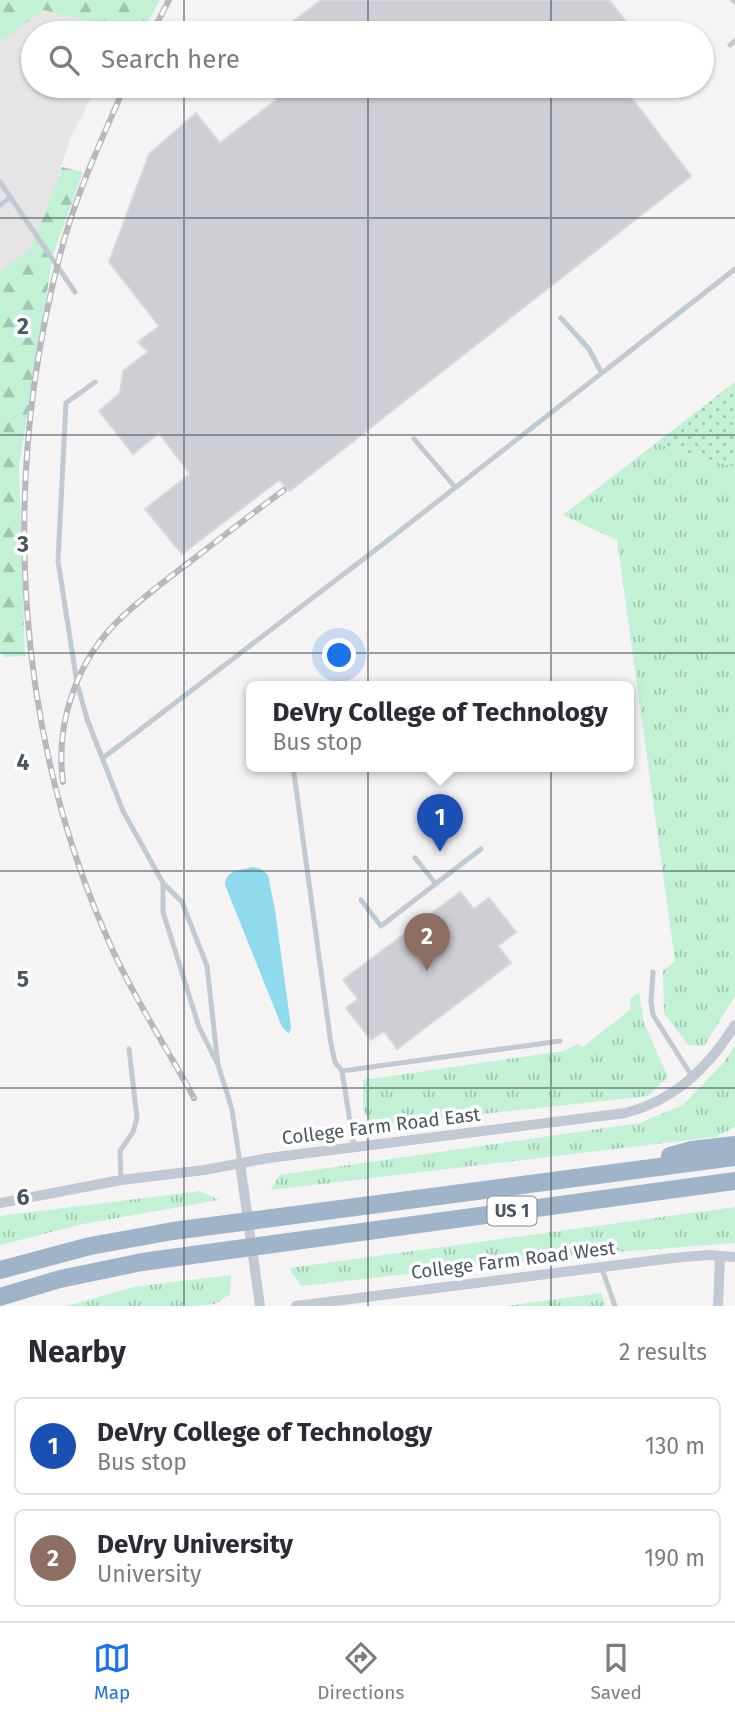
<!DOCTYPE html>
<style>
body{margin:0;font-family:"Fira Sans",sans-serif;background:#f7f7f7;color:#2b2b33}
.you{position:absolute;left:340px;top:656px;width:24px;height:24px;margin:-18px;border:5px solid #fff;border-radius:50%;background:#1a73e8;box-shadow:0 0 0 10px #1a73e833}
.badge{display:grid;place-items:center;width:46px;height:46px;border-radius:50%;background:#1a73e8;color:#fff;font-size:23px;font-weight:700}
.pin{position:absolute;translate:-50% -58px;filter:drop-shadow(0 2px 4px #0008)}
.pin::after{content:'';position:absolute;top:37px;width:24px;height:21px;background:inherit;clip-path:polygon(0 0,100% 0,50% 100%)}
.popup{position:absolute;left:246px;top:681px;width:388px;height:91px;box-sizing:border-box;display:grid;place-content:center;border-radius:10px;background:#fff;filter:drop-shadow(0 2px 5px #0005);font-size:23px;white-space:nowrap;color:#7c7c81}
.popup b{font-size:26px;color:#2b2b33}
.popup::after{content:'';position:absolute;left:50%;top:100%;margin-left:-14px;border:14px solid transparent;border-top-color:#fff}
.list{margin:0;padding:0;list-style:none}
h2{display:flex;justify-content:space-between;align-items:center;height:91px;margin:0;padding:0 28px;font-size:30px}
h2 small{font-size:23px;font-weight:400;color:#7c7c81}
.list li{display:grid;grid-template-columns:46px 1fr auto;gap:21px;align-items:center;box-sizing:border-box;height:98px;margin:0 14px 14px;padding:0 14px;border:2px solid #e1e1e2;border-radius:10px}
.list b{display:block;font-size:26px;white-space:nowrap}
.list p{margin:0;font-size:23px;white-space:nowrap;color:#7c7c81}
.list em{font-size:23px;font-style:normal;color:#7c7c81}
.icon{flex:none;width:38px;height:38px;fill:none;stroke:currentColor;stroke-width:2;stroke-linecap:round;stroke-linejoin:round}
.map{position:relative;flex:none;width:735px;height:1306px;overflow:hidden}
.search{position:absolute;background:#fff;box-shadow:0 2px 5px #0004;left:21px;right:21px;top:21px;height:77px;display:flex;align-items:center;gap:18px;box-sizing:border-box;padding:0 24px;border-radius:38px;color:#7c7c81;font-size:26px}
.sheet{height:315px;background:#fff}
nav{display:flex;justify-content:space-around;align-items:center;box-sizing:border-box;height:98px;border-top:2px solid #e1e1e2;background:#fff;font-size:19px;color:#7c7c81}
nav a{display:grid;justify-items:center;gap:4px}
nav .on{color:#1a73e8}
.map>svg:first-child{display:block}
.education{fill:#e6e4e5}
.grass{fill:url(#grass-tufts)}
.forest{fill:url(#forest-firs)}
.park{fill:url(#park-dots)}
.water{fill:#90daee}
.building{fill:#cdcfd5;stroke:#d7d9de;stroke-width:2}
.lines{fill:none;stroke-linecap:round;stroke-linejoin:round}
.service{stroke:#c1cad2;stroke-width:5}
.minor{stroke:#c1cad2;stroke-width:10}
.trunk{stroke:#9fb4c9;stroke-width:18}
.rail-casing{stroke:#b5b8bd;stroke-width:6}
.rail{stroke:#fff;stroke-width:3.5;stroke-dasharray:10;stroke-linecap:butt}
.grid{fill:none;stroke:#4a5661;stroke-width:2;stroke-opacity:0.55}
.labels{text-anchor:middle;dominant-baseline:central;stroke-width:7;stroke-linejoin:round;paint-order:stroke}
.shield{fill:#fff;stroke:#808990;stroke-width:2}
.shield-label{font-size:18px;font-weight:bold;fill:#4a5661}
.street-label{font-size:19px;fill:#4a5661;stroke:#fff}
.grid-label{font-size:23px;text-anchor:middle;font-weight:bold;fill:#4a5661;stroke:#fff;stroke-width:7;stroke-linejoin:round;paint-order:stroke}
</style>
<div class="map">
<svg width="735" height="1306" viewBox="0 0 735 1306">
<defs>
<pattern id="grass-tufts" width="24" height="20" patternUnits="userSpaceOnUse" patternTransform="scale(1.75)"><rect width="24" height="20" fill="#c3f1d5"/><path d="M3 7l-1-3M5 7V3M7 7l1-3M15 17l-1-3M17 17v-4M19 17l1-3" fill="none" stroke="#a0c6b0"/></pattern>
<pattern id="forest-firs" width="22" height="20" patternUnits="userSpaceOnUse" patternTransform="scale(1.75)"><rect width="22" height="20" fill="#c3f1d5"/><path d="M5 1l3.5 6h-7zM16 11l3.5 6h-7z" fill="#a0c6b0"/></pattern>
<pattern id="park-dots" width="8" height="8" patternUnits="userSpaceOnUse" patternTransform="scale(1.75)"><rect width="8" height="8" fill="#c3f1d5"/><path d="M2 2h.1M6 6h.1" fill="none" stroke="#a0c6b0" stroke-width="1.8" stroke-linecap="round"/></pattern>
</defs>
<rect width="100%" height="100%" fill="#f5f3f3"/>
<path class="education" d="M0 0H141L124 33H33V86H97L70 139 0 355Z"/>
<path class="grass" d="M656 443 735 467V996L704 1046 688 1045 664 1013 663 971 675 961 617 540 563 515Z
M639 992 644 1023 668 1077 648 1096 373 1126 363 1109V1080L564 1051 578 1044 583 1047 631 1009 630 999Z
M735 1046V1127L715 1137 271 1190 279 1175 640 1123 683 1105 725 1061Z
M200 1191 219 1200 83 1224 0 1245V1216Z
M735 1207V1243L577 1255 301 1286 289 1268Z
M231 1275 230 1294 215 1304 195 1306H66L134 1287Z
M601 1293 606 1306H506Z"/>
<path class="forest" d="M0 0H160L142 33 43 10 0 42Z
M62 167 83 172 53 255 19 466 25 656 5 657 0 652V272L31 248Z"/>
<path class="park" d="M735 382V467L656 443Z"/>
<path class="water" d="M253 867 261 869 268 875 275 910 291 1027 289 1034 282 1027 225 885C225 870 241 870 253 867Z"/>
<path class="building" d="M321 0H609L635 33H278Z
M265 86H646L631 97 691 176 290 491 279 480 182 554 145 509 190 474 159 433 133 454 99 411 120 393 123 371 148 352 138 342 159 326 109 262 149 154 196 113 220 143 276 100Z
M460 892 474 909 489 898 516 932 498 946 511 963 397 1049 384 1031 371 1040 346 1008 358 999 343 980Z"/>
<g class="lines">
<path class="service" d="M733 0 735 2
M730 45 735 41
M0 182 75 292
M0 205 11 197
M561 318 589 349 601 372
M95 382 66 403 58 561 77 683 87 719 123 811 163 883 182 902 207 966 218 1065
M414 439 455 487
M103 758 387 541 735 269
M293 766 331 1044 335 1062 342 1071 354 1147
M415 858 436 884
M163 883V912L199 1027 218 1065 227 1093 232 1110 240 1163
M361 900 381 926 481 849
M653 972 651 1001 653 1015 693 1078
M342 1071 560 1041
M121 1180 120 1151 133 1132 137 1118 129 1049
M601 1266 615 1306"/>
<path class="minor" d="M240 1163 260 1306
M0 1203 121 1180 204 1170 269 1158 625 1113C675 1100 708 1068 735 1025
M296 1306 673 1258 708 1255 735 1257
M718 1306 720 1256"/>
<path class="trunk" d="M670 1156 692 1150 735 1145
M0 1270 90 1246 173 1231 735 1157
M0 1297 60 1279 142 1262 735 1181"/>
<g class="rail-casing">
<path id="rail" d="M152 33 169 0
M125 86C101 141 75 196 60 255 0 485 14 736 114 953 137 1003 168 1050 194 1098
M63 782C55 723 77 659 121 618 143 597 167 579 191 561 222 537 253 513 284 490"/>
</g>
<use href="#rail" class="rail"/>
</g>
<path class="grid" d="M184 0V33M368 0V33M551 0V33M184 86V1306M368 86V1306M551 86V1306M0 218H735M0 435H735M0 653H735M0 871H735M0 1088H735"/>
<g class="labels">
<rect class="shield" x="487.5" y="1196.5" width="49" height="29" rx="5"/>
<g class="shield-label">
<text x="512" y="1211">US 1</text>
</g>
<g class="street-label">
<text transform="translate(381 1126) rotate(-7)">College Farm Road East</text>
<text transform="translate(513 1260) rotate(-7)">College Farm Road West</text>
</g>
</g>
<g class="grid-label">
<text x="23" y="334">2</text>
<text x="23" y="552">3</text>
<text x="23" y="770">4</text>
<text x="23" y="987">5</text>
<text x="23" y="1205">6</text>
</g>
</svg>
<div class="you"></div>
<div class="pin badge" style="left:440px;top:852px;background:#1a4fb4">1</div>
<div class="popup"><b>DeVry College of Technology</b>Bus stop</div>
<div class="pin badge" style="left:427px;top:971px;background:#8d6e63">2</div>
<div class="search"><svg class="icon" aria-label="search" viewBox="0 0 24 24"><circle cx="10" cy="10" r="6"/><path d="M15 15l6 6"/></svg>Search here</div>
</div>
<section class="sheet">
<h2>Nearby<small>2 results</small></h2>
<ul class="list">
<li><span class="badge" style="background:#1a4fb4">1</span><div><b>DeVry College of Technology</b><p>Bus stop</p></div><em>130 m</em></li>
<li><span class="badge" style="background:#8d6e63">2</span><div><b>DeVry University</b><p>University</p></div><em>190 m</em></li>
</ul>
</section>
<nav>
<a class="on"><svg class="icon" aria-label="map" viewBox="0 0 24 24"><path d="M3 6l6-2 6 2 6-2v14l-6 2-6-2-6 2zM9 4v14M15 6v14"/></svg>Map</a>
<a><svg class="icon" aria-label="directions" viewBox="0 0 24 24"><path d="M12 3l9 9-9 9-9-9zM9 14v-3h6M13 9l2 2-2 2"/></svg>Directions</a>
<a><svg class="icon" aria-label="saved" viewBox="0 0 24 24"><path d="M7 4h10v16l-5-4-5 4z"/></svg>Saved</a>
</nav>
